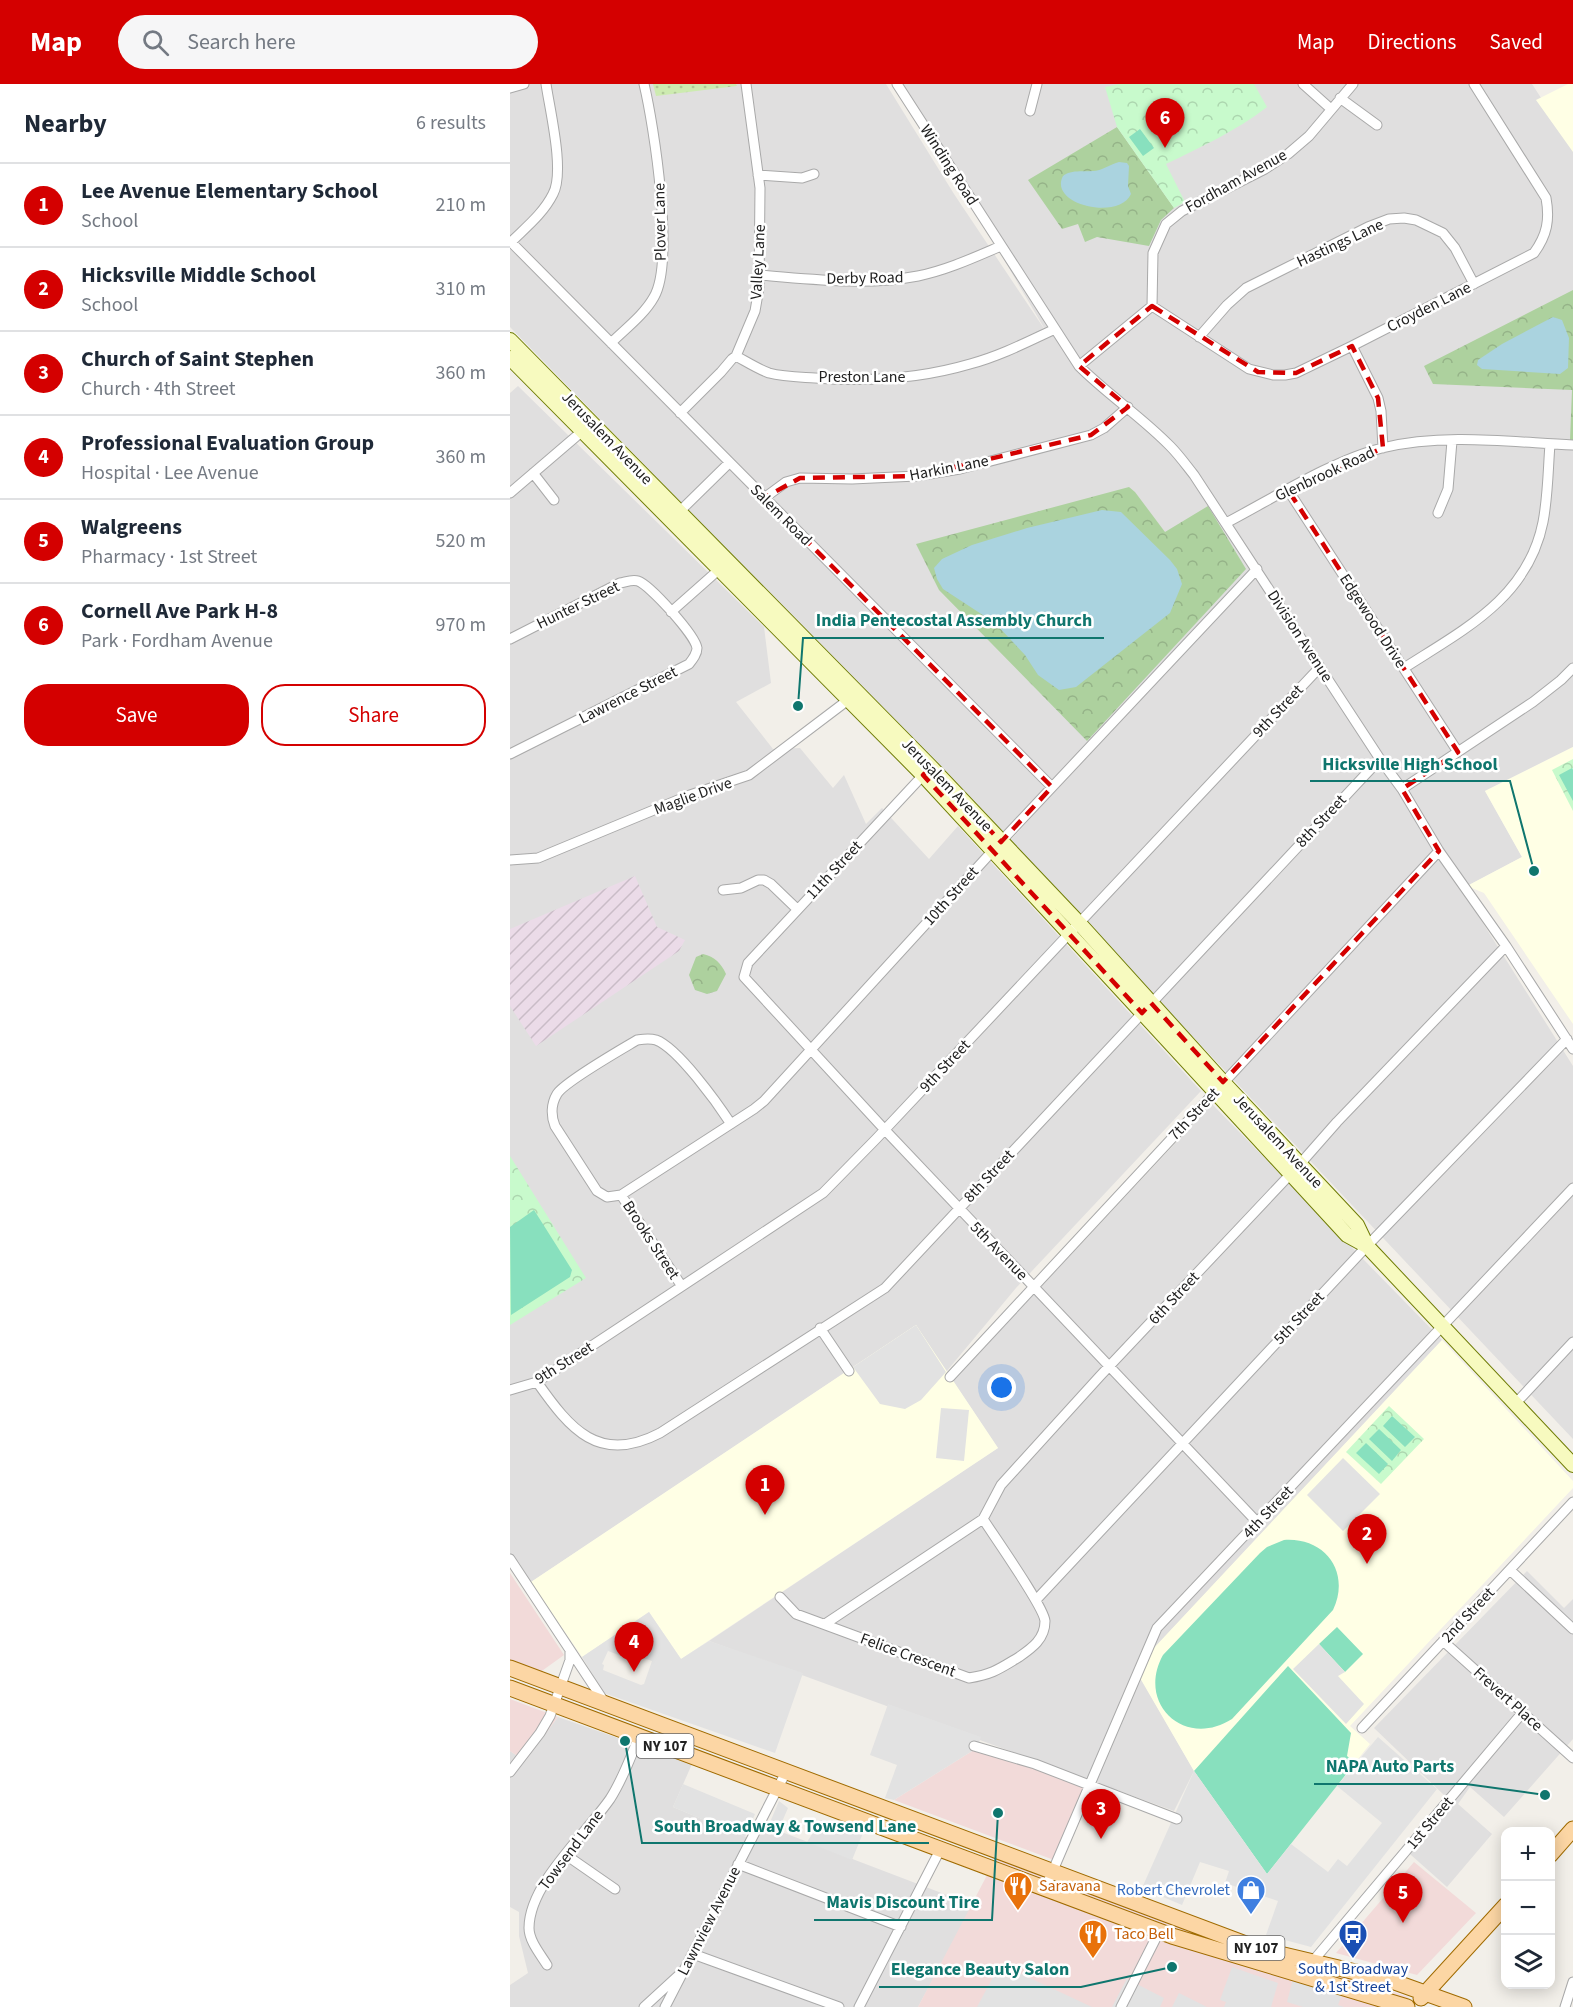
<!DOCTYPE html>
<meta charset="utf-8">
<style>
body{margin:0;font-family:"Source Sans 3",sans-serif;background:#f6f6f7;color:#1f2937}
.controls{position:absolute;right:18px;bottom:18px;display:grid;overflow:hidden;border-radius:12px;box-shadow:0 3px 15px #0003}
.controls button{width:54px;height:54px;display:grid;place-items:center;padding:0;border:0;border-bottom:2px solid #e0e1e3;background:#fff;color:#1f2937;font:30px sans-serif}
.you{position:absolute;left:492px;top:1304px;width:21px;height:21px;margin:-15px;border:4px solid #fff;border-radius:50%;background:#1a73e8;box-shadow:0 0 0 9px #1a73e833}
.badge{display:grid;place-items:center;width:39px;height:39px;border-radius:50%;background:#d40000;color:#fff;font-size:20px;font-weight:700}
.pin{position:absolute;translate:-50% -50px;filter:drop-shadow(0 2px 3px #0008)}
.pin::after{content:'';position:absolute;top:32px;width:21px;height:18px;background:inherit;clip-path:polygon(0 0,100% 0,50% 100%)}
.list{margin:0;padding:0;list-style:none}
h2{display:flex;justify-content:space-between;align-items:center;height:78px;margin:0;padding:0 24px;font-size:26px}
h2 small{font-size:20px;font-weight:400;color:#747a83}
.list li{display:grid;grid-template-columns:39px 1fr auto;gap:18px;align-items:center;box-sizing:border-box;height:84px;padding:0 24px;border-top:2px solid #e0e1e3}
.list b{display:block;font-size:22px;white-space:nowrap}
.list p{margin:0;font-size:20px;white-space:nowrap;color:#747a83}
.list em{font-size:20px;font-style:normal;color:#747a83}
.actions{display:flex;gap:12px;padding:18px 24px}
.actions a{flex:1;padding:14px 0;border:2px solid #d40000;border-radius:24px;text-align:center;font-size:21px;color:#d40000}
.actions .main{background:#d40000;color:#fff}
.icon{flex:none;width:33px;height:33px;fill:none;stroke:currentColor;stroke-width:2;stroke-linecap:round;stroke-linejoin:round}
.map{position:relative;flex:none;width:1063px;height:1923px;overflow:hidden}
header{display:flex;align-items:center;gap:36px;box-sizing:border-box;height:84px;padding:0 30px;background:#d40000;color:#fff}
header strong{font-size:28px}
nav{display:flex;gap:33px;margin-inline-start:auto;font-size:21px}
.search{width:420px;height:54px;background:#f6f6f7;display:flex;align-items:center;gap:15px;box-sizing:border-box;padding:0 21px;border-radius:33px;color:#747a83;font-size:22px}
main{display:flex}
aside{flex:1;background:#fff}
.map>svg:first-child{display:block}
.residential{fill:#e0dfdf}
.commercial{fill:#f2dad9}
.industrial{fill:url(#industrial-furrows)}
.education{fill:#ffffe5}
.grass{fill:url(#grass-dots)}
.forest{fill:url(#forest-crowns)}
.park{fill:url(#park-crowns)}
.pitch{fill:#88e0be}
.parking{fill:#e2e2e2;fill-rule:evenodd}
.water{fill:#aad3df}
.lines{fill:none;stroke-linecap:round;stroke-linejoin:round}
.minor-casing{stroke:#a9a9a9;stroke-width:11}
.secondary-casing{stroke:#707d05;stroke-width:16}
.primary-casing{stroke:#a06b00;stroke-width:17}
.minor{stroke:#fff;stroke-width:9}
.secondary{stroke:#f7fabf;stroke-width:14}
.primary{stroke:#fcd6a4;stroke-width:15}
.marked{fill:none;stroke:#d40000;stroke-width:4.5;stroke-dasharray:12 8;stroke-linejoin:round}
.labels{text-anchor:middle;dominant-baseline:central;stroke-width:5;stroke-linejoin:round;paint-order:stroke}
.shield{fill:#fff;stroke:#646464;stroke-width:1.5}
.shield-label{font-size:15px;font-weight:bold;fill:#222}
.street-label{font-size:16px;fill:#222;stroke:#fff}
.food-label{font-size:16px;fill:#c56008;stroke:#fff;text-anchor:start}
.shop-label{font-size:16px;fill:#366cbe;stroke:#fff;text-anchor:end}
.transit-label{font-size:16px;fill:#164399;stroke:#fff}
.leader{fill:none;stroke:#0f766e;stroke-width:2}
.callout-dot{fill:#0f766e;stroke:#fff;stroke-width:2}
.callout-label{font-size:18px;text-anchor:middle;font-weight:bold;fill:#0f766e;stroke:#fff;stroke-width:5;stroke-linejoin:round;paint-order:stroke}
</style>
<header>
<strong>Map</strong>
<div class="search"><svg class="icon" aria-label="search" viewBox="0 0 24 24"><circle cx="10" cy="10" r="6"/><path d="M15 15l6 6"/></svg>Search here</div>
<nav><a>Map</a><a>Directions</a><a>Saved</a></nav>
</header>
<main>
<aside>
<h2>Nearby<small>6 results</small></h2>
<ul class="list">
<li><span class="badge">1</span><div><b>Lee Avenue Elementary School</b><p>School</p></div><em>210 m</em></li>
<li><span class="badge">2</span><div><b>Hicksville Middle School</b><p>School</p></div><em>310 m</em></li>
<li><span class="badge">3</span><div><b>Church of Saint Stephen</b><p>Church · 4th Street</p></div><em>360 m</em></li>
<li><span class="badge">4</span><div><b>Professional Evaluation Group</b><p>Hospital · Lee Avenue</p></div><em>360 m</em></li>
<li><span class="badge">5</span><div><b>Walgreens</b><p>Pharmacy · 1st Street</p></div><em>520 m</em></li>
<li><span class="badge">6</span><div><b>Cornell Ave Park H-8</b><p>Park · Fordham Avenue</p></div><em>970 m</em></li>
</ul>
<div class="actions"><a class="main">Save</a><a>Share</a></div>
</aside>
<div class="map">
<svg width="1063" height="1923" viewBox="0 0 1063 1923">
<defs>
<pattern id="industrial-furrows" width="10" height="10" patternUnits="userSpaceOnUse" patternTransform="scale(1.5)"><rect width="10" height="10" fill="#ebdbe8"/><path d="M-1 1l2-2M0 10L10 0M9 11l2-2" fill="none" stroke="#c9bcc7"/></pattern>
<pattern id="grass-dots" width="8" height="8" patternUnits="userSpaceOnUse" patternTransform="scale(1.5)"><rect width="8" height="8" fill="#cdebb0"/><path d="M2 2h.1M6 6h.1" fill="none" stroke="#b0c997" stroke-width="1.8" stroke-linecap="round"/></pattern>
<pattern id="forest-crowns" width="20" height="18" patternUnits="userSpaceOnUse" patternTransform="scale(1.5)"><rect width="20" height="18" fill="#add19e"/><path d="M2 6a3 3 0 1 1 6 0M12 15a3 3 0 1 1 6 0" fill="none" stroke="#95b388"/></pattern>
<pattern id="park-crowns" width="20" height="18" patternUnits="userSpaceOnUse" patternTransform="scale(1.5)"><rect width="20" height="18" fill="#c8facc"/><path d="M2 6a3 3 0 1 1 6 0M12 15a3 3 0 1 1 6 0" fill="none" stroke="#acd6af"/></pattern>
</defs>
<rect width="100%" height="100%" fill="#f2efe9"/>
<path class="residential" d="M0 0H376L444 110 537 249 391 0H1022L1063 63V663L975 707 1012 773 957 802 901 725 1063 982V1355L499 758 718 512 494 749 0 243Z
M8 302 254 543 261 599 226 618 263 665 290 664 323 704 334 691 356 740 372 724 419 775 448 742 691 1007 506 1204 436 1288 406 1241 21 1498 8 1477 0 1482V309Z
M702 1020 932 1256 651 1557 630 1593 684 1687 664 1727 199 1557 488 1364 443 1297Z
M1017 1487 1054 1524 1063 1515V1655L994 1733 960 1703 948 1720 982 1750 937 1803 892 1763 935 1712 864 1644Z
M48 1633 182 1680 163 1723 243 1756 251 1740 463 1821 408 1923H0V1901L18 1889 9 1852V1828L0 1823V1667L15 1677Z"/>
<path class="commercial" d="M0 1489 54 1571 29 1589 0 1577Z
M0 1615 48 1633 15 1677 0 1667Z
M467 1664 575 1704 544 1776 384 1716Z
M486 1774 899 1913 890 1923H408Z
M904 1778 966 1829 907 1891 826 1869Z"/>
<path class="industrial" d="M125 792 147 843 175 856 169 867 26 962 0 922V845Z"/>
<path class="education" d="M1058 0H1063V68L1026 16Z
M1063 663V940L974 809 957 802 1012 773 975 707Z
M406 1241 488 1364 171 1575 139 1528 72 1573 21 1498Z
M932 1256 1063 1397V1404L840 1642 860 1660 757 1790 684 1687 630 1594 642 1566Z"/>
<path class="grass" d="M143 0H226L227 2 146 12Z"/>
<path class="forest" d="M607 43 664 124 651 136 639 162 587 153 575 158 568 140 552 145 518 96Z
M1063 206V357L1060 356 1062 306 923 300 914 282Z
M619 403 625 408 655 448 698 422 736 485 577 657 429 506 406 460Z
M193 870C205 873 211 879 216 890L207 907 197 910 185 906 179 891 186 873Z"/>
<path class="park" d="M609 0H744L757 23C726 47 691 63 656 80L675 118 664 124 607 43 595 3Z
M1063 675V727L1042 686Z
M0 1072 76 1194 0 1241Z
M879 1322 914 1355 871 1400 836 1368Z"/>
<path class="pitch" d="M630 45 644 64 633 72 619 53Z
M1062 684 1063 686V717L1049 691Z
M24 1126 62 1186 60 1193 1 1231 0 1143Z
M882 1332 905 1353 895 1363 873 1342Z
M869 1345 891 1366 882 1377 859 1355Z
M856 1359 878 1380 869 1390 846 1369Z
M774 1456C815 1453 841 1488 823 1526L722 1635C675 1665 626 1620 653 1571L750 1469 757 1463Z
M827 1543 853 1570 835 1588 809 1560Z
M778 1582 841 1649 837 1672 845 1679 757 1790 684 1687Z"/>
<path class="parking" d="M406 1241 436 1288 411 1316 395 1325 370 1320 343 1283Z
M431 1324 459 1326 454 1377 426 1374Z
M833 1374 870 1410 833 1447 797 1411Z
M139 1528 171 1575 199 1557 293 1589 265 1669 94 1609 72 1573ZM98 1567 122 1576 124 1571 142 1577 134 1600 131 1601 93 1586 94 1581 92 1580Z
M809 1560 835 1588 828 1592 854 1620 836 1640 783 1585Z
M378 1620 471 1653 467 1664 384 1716 375 1714 387 1681 360 1671Z
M868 1653 927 1705 801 1863 756 1851 768 1817 715 1799 719 1787 690 1778 672 1821 632 1804 684 1687 757 1790 781 1760 818 1788 828 1775 837 1782 872 1739 827 1702Z
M173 1700 245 1730 235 1753 163 1723Z
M269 1717 278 1724 268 1747 258 1743Z
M311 1736 353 1749 342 1776 297 1758Z
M638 1854 617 1895 654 1914 650 1923H602Z
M490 1880 582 1923H467Z
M722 1883 768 1899 761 1923H714L716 1918 710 1916Z
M783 1895 833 1908 828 1921 834 1923H793L777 1918Z
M669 1909 697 1923H662Z"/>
<path class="water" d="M609 78 617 79 619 82 618 102 621 110C610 135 548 123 551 98 552 94 552 92 556 90 564 86 575 88 583 87 591 87 601 80 609 78Z
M1043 233 1052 236 1059 254 1058 284 1050 290 972 285 967 281 968 276 992 260Z
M592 426 611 428 660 476 667 485 672 500 660 529 566 603 549 606 528 591 515 571 485 539 433 505 427 495 424 484 432 475 462 461 517 444Z"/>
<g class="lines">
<g class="minor-casing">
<path id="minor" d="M387 0 569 282C598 311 632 333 660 362 669 371 676 381 684 391L870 675 892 705 929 767 996 862 1063 965
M793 0 821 25
M0 4 14 0
M830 14 867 41
M520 27 527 0
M248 91 292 94 304 90
M1 158 542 703
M0 159C15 144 33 130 43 110 55 88 40 27 36 0
M249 191C302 195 356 202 408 192 437 186 463 174 491 162
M642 222 739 285 763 291H775L786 289 842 262 1024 169C1037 151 1040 136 1036 114L964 0
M689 253 717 221 736 204 858 143 879 135 894 134 906 136 933 149 945 164 964 200
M101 259C115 245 134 231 144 213 165 177 144 42 134 0
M842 262 868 314 871 327 873 364
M226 272C237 278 248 285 259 289 274 293 290 293 305 294 357 298 409 295 460 280 490 272 517 258 545 245
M569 282 642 222 643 169 656 140 672 127 755 85 778 70 799 52 843 0
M170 329 211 288 222 275 226 272 245 227 249 204 250 104 236 0
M23 389 44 416
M778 406 948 668
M0 409 76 344
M254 414 276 398 290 394 342 395 407 392 450 385 581 351 594 344 618 323
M928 429 938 405 942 357
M165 432 219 379
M716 439C762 415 823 376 872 364 934 349 1000 358 1063 361
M161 528 213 482
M0 555 110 499C116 498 122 495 128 497 140 501 185 551 187 564 187 570 183 575 179 580L0 670
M894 584C953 546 1018 514 1033 438 1038 412 1038 386 1040 360
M417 687 238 879 234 893 375 1046 748 1439
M892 705 1023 618 1051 596 1063 584
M0 776 28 774 180 711 239 691 342 613
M213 806 231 804 248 796H254L261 800 287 825
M221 1040C208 1020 168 964 146 956 139 954 134 955 127 956 112 965 54 998 47 1010 41 1020 41 1032 45 1042L87 1107 97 1113 111 1111 244 1025 254 1017 498 750 747 485
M111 1111 171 1201
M310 1244 339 1287
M440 1293 929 767
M27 1298C60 1345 89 1381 150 1349L375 1204 870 675
M0 1306 27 1298 313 1109 366 1055 810 583
M1005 1320 1063 1258
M0 1475 95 1619
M1000 1486 1063 1545
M270 1513 286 1530 459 1594C483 1590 489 1585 509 1573 522 1564 535 1555 535 1537 534 1523 484 1452 473 1435
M526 1516 857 1162 1057 955
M315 1540 473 1435 491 1401 590 1292 790 1080 827 1038 996 862
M933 1557 1063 1674
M852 1644 1063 1418
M464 1662 525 1680 667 1735
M0 1688 30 1649 40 1632 60 1576V1566
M56 1771 105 1805
M228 1780 391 1843
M535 1805 647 1544 1063 1104
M183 1870 329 1923
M803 1877 1013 1628
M37 1881C31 1871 19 1857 19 1844 19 1800 75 1751 100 1715 113 1695 120 1674 129 1653
M134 1923 170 1890
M155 1923 276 1688
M349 1923 430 1766
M611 1923 649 1848
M1055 1923 1063 1898"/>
</g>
<g class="secondary-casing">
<path id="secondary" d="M0 256 421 683 569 839 713 998 847 1141 857 1162
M0 274 413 691 837 1151 857 1162 1063 1381"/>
</g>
<g class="primary-casing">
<path id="primary" d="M0 1584 749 1865 879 1896 954 1923
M0 1604 662 1852 897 1923
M1040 1771 1063 1745
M911 1914 996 1821"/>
</g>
<use href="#minor" class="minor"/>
<use href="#secondary" class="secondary"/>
<use href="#primary" class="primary"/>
</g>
<path class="marked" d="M642 222 748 288 786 289 842 262 868 314 873 364 778 406 948 668 892 705 929 767 713 998 641 919 632 929 413 691 421 683 491 758 542 703 254 414 290 394 407 392 581 351 618 323 569 282Z"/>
<defs>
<g id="restaurant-pin" transform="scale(1.5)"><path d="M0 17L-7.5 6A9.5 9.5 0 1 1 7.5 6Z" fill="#e8710a" stroke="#fff"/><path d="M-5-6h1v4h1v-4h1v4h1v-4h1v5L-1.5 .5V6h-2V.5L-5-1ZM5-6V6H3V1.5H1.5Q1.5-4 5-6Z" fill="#fff"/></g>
<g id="shop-pin" transform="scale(1.5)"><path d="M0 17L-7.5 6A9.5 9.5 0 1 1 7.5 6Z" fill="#3f7fe0" stroke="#fff"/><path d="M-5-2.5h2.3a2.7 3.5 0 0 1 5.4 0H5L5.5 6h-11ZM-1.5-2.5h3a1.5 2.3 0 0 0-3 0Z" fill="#fff"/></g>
<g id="bus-pin" transform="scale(1.5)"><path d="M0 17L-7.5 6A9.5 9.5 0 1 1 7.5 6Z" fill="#1a4fb4" stroke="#fff"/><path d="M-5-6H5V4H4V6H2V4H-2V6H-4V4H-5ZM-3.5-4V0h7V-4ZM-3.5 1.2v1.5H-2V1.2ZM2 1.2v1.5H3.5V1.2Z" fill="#fff"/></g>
</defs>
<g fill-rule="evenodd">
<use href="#restaurant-pin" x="508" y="1802"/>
<use href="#shop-pin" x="741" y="1806"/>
<use href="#restaurant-pin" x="583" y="1850"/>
<use href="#bus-pin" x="843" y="1850"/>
</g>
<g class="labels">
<g class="shield">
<rect x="126.5" y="1650" width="57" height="24" rx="4.5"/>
<rect x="717.5" y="1852" width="57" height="24" rx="4.5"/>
</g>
<g class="shield-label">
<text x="155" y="1662">NY 107</text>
<text x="746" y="1864">NY 107</text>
</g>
<g class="street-label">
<text transform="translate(439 81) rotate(57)">Winding Road</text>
<text transform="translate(726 97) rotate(-29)">Fordham Avenue</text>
<text transform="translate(150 138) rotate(-91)">Plover Lane</text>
<text transform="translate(830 159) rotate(-25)">Hastings Lane</text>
<text transform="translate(248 178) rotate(-87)">Valley Lane</text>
<text transform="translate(355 194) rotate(-1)">Derby Road</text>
<text transform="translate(919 223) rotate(-27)">Croyden Lane</text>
<text x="352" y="293">Preston Lane</text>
<text transform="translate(97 354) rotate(46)">Jerusalem Avenue</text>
<text transform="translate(439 384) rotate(-11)">Harkin Lane</text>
<text transform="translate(815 390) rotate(-25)">Glenbrook Road</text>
<text transform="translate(271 431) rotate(45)">Salem Road</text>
<text transform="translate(68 521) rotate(-26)">Hunter Street</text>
<text transform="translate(863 537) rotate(57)">Edgewood Drive</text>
<text transform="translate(790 552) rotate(57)">Division Avenue</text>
<text transform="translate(118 611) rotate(-27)">Lawrence Street</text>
<text transform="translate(768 627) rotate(-47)">9th Street</text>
<text transform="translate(437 701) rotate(46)">Jerusalem Avenue</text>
<text transform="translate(183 712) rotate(-20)">Maglie Drive</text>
<text transform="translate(811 737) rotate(-47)">8th Street</text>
<text transform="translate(324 786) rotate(-47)">11th Street</text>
<text transform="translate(441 812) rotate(-48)">10th Street</text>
<text transform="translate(435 982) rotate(-47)">9th Street</text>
<text transform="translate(684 1030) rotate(-47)">7th Street</text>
<text transform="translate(768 1057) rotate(47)">Jerusalem Avenue</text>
<text transform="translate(479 1092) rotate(-47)">8th Street</text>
<text transform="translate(141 1156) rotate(57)">Brooks Street</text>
<text transform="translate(489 1167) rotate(46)">5th Avenue</text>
<text transform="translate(664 1214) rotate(-47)">6th Street</text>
<text transform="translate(789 1234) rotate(-47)">5th Street</text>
<text transform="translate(54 1279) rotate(-32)">9th Street</text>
<text transform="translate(758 1428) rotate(-47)">4th Street</text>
<text transform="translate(958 1531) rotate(-47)">2nd Street</text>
<text transform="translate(398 1571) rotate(20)">Felice Crescent</text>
<text transform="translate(998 1615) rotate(42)">Frevert Place</text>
<text transform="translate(920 1739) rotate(-50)">1st Street</text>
<text transform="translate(61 1766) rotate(-53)">Towsend Lane</text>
<text transform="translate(199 1837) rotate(-63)">Lawnview Avenue</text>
</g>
<g class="food-label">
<text x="529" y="1802">Saravana</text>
<text x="604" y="1850">Taco Bell</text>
</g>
<g class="shop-label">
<text x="720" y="1806">Robert Chevrolet</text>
</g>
<g class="transit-label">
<text x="843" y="1885">South Broadway<tspan x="843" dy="18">&amp; 1st Street</tspan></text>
</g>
</g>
<path class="leader" d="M288 622L293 554H594M1024 787L1000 697H800M1035 1711L956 1700H804M115 1657L132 1759H419M488 1729L482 1836H304M662 1883L571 1903H369"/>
<g class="callout-dot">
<circle cx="288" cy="622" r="6"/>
<circle cx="1024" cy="787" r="6"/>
<circle cx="1035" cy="1711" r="6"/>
<circle cx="115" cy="1657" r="6"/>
<circle cx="488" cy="1729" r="6"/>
<circle cx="662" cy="1883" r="6"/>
</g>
<g class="callout-label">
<text x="444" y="542">India Pentecostal Assembly Church</text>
<text x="900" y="686">Hicksville High School</text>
<text x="880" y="1688">NAPA Auto Parts</text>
<text x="275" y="1748">South Broadway &amp; Towsend Lane</text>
<text x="393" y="1824">Mavis Discount Tire</text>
<text x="470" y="1891">Elegance Beauty Salon</text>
</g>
</svg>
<div class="controls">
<button>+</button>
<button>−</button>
<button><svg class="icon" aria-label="layers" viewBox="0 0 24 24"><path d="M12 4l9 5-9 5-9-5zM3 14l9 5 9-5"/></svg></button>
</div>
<div class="you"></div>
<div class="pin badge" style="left:255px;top:1431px">1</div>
<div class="pin badge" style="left:857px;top:1480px">2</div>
<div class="pin badge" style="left:591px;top:1755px">3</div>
<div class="pin badge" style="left:124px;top:1588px">4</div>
<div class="pin badge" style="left:893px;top:1839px">5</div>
<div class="pin badge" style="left:655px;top:64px">6</div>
</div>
</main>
